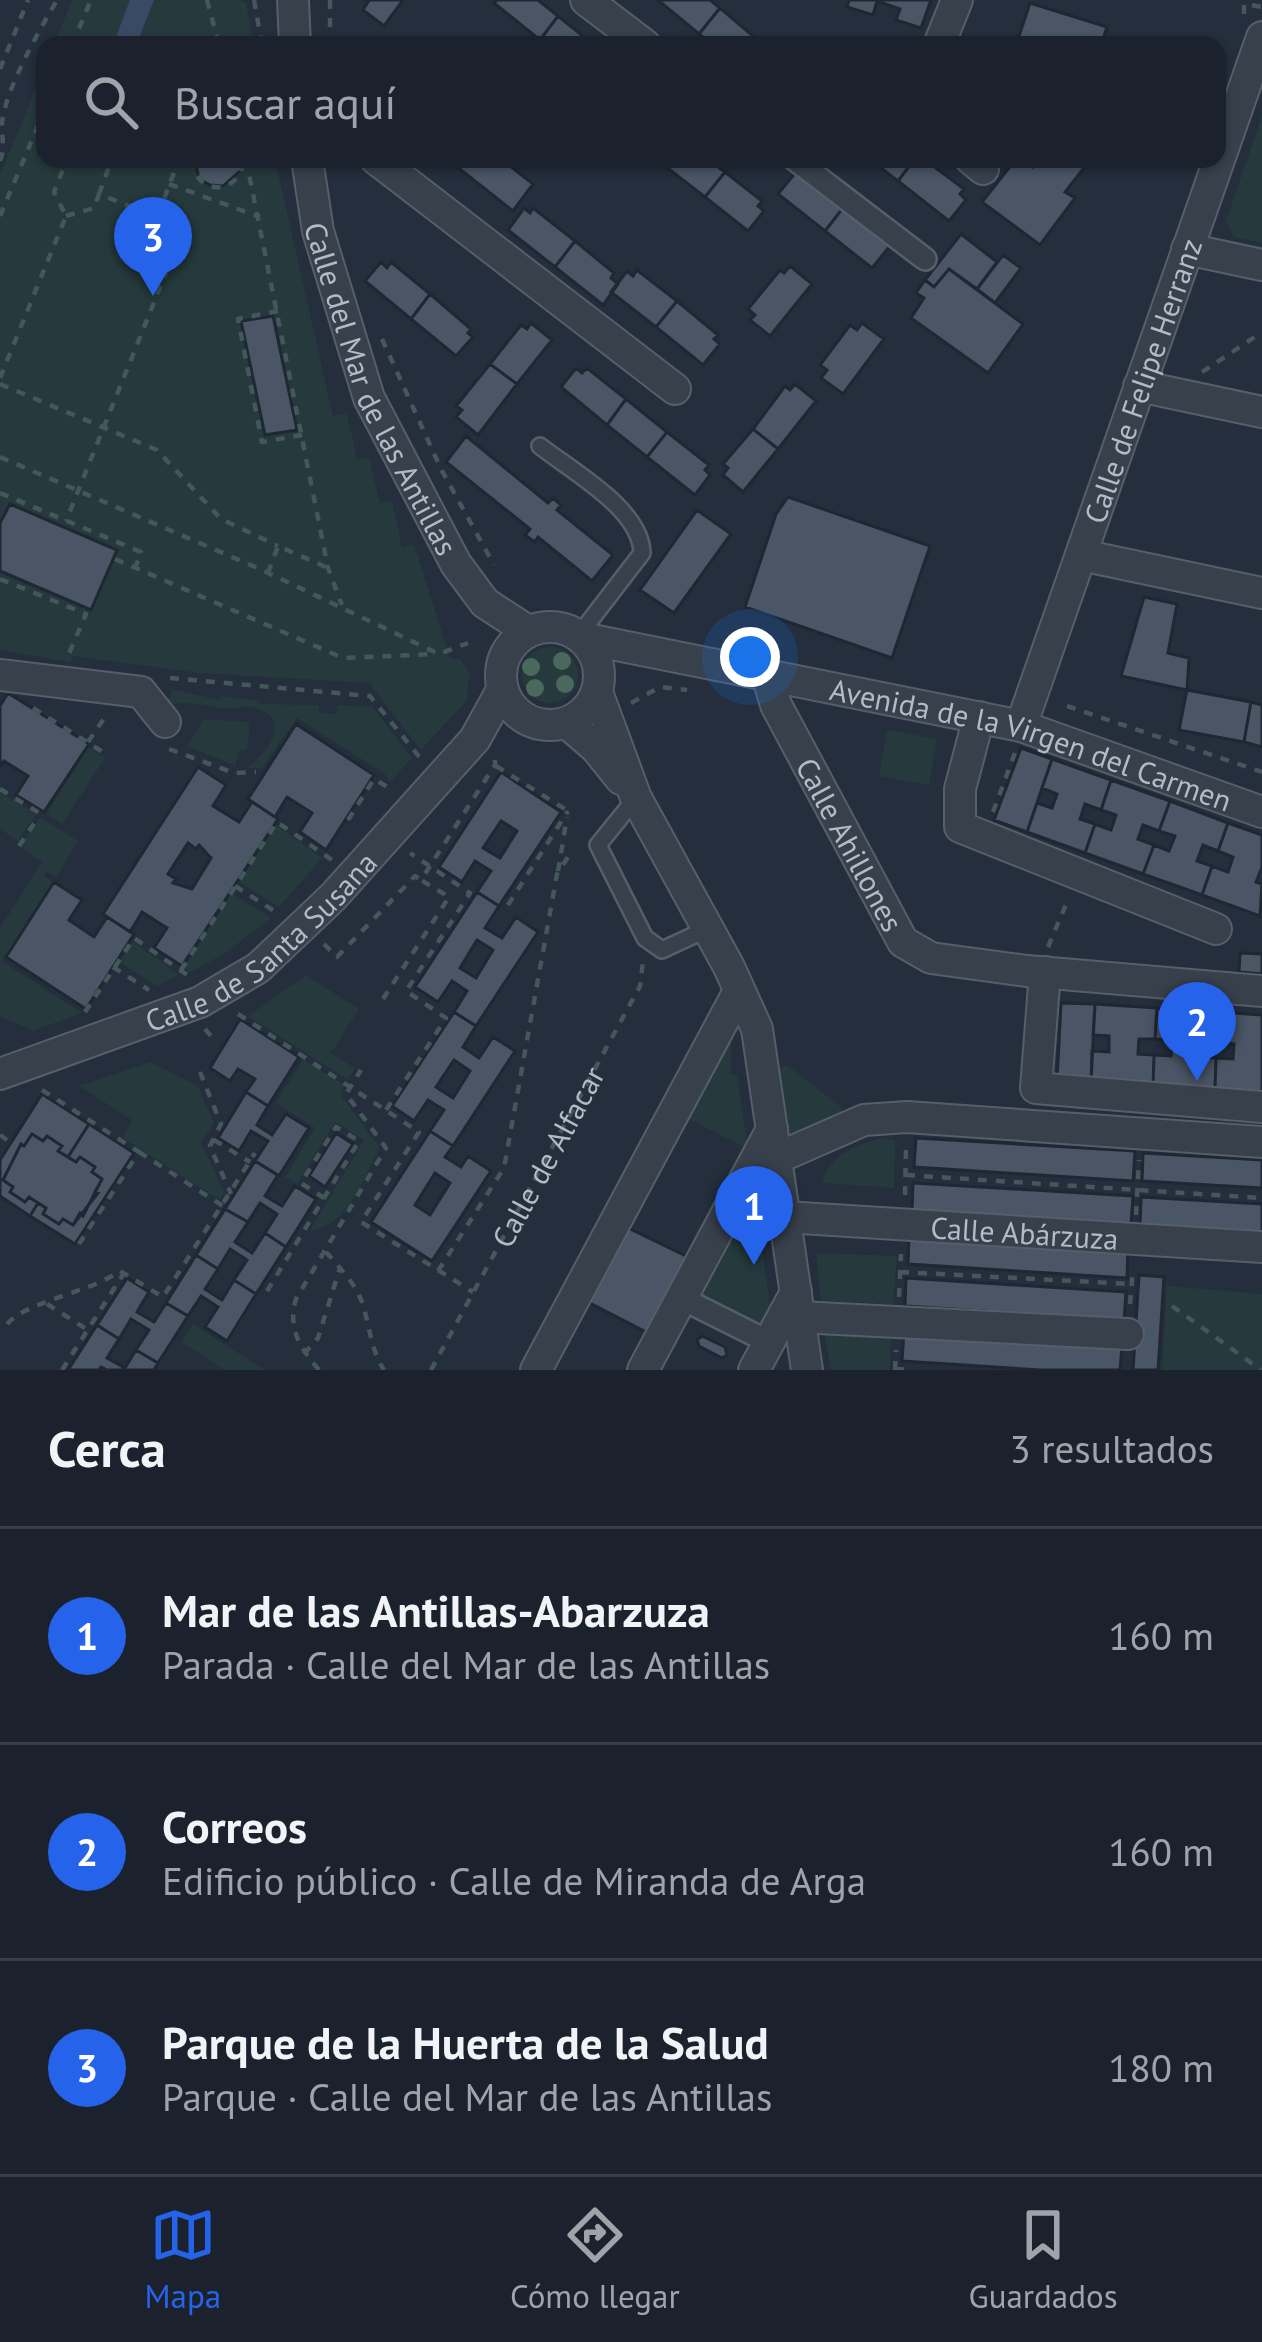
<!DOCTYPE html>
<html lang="es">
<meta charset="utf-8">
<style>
body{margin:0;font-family:"PT Sans",sans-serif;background:#242a35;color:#f1f3f6}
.you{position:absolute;left:750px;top:657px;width:42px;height:42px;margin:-30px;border:9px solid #fff;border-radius:50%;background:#1a73e8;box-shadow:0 0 0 18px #1a73e833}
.badge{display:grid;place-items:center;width:78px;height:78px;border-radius:50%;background:#2563eb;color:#fff;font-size:39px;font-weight:700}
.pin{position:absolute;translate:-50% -99px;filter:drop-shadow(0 3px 6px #0008)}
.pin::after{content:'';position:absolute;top:63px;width:42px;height:36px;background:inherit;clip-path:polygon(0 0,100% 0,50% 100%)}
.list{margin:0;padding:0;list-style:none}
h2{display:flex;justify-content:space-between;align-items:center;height:156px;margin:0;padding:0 48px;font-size:51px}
h2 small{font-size:39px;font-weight:400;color:#a0a4aa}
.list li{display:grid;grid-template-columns:78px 1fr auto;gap:36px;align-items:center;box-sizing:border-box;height:216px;padding:0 48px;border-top:3px solid #393f49}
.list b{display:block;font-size:45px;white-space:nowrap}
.list p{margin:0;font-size:39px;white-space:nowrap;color:#a0a4aa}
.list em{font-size:39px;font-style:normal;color:#a0a4aa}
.icon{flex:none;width:66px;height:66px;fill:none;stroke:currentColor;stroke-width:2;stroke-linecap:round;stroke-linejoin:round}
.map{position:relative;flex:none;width:1262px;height:1370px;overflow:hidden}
.search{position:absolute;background:#1b222d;box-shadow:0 3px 9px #0004;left:36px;right:36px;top:36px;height:132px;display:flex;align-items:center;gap:30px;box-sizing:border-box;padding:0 42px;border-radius:24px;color:#a0a4aa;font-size:45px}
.sheet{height:804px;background:#1b222d}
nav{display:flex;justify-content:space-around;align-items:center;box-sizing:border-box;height:168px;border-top:3px solid #393f49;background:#1b222d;font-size:33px;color:#a0a4aa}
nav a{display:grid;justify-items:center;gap:6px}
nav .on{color:#2563eb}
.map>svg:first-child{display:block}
.green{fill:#263a3d}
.water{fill:#394b64}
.building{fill:#4a5565;stroke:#1f2733;stroke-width:3;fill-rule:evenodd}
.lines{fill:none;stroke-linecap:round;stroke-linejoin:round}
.service-casing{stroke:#565e6a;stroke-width:20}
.pedestrian-casing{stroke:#565e6a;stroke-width:26}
.minor-casing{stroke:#565e6a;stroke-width:34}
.path{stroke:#44575a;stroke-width:4.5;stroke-dasharray:9 9;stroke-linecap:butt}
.service{stroke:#38404c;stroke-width:15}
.pedestrian{stroke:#38404c;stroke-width:21}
.minor{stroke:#38404c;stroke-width:30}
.tree{fill:#4b685c}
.labels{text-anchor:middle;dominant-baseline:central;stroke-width:9;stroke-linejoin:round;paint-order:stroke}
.street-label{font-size:30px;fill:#b3bbc7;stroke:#1d2531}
</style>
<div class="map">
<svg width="1262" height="1370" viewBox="0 0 1262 1370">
<rect width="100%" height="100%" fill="#242e3c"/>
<path class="green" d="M72 0H239L246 3 254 45H54Z
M45 66V159H275L333 416 347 413 357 460 369 457 380 503 392 501 402 547 414 544 450 658 460 659 470 674 466 701 421 750 369 683 199 673 73 656 70 662 0 650V175Z
M1262 116V243L1234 237 1226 221Z
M522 675a28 28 0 1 1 56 0a28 28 0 1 1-56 0Z
M172 689 219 700 221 696 259 701 260 704 319 705V713L336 714 337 705 373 707 412 758 390 782 385 774 297 718 262 768H247C263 757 294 723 259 709 247 704 233 710 220 708 198 705 184 699 163 707L159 702 170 697Z
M204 719 250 722 247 749 238 751 236 766 187 746Z
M887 730 937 739 929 785 879 776Z
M89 747 105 758 62 824 46 814Z
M0 792 36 814 18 841 0 829Z
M40 817 78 841 56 877 46 872 44 876 53 882 2 961 82 1013 33 1031 0 1016V928L42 862 20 847Z
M276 825 322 858 279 907 239 882Z
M232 893 271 918 227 952 189 973 184 968Z
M133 942 179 975 157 986 119 962Z
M306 975 359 1009 331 1053 355 1068 348 1080 248 1016Z
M731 1043V1075H737L748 1149 685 1117 723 1044Z
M303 1059 344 1085 340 1094 380 1148C365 1176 346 1229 310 1230L364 1140 335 1122 297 1184 285 1177 315 1128 276 1103Z
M150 1062 198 1086 214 1123 201 1143 225 1193 220 1200 123 1138 132 1120 79 1086Z
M787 1065 841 1107 842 1115 789 1143 777 1076 778 1068Z
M880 1138 895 1140 894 1188 821 1183C832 1154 852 1147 880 1138Z
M754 1194 771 1312 764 1326 702 1295Z
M816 1253 897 1256 893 1304 821 1301Z
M1167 1286 1262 1294V1370H1162Z
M193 1324 265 1370H225L181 1342Z
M824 1333 891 1336 890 1370H831Z"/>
<path class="water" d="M130 0H154L136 45H113Z"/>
<path class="building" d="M365 0H403L384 26 363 10 368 2Z
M497 0H538L558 16 540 40 494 3Z
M658 0H710L720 8 699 34Z
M849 0H931L921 28 896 20 900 9 877 1 873 15 847 7Z
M1030 3 1107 27 1101 45H1016Z
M720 8 759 41 755 45H713L699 34Z
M558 16 594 45H546L540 40Z
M195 159H241V170L223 186 210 185 199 179Z
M462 159H501L533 184 513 211 456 166Z
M664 159H708L725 172 705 197 661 163Z
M869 159H913L914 160 898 181Z
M924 159 964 189 960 194 966 200 949 221 898 181 914 160 920 164Z
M1016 159 1033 167 1038 159H1091L1065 192 1075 198 1040 245 982 202Z
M725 172 762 201 758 206 764 211 748 231 705 197Z
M796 172 846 204 825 231 778 194Z
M846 204 886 237 883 241 890 246 872 268 825 231Z
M524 208 530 213 533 208 575 241 555 267 508 230Z
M961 234 997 262 977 289 949 269 934 287 925 280Z
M575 241 614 273 611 278 618 284 603 305 555 267Z
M1003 255 1021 268 995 303 977 289Z
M381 262 387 268 391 262 430 294 411 319 365 281Z
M790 266 812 284 770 336 750 320 755 315 748 309 780 270 784 273Z
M949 269 1023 324 988 373 911 318 924 298 916 293 925 280 934 287Z
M637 270 677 301 656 327 611 292 627 271 633 276Z
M430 294 471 329 468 333 473 337 456 356 411 319Z
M677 301 718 335 714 339 720 344 703 365 656 327Z
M273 316 297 430 265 435 241 321Z
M531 323 552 340 517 384 490 364 521 325 527 329Z
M862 323 884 339 843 394 821 378 827 370 820 365 850 325 857 330Z
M490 364 517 384 478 435 456 417 462 410 456 406Z
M576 368 582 373 587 368 626 399 607 425 561 387Z
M795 384 816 401 778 449 753 429 785 386 790 390Z
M626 399 667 432 647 457 607 425Z
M753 429 778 449 743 492 723 475 728 468 723 464Z
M667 432 709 465 705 470 710 475 695 495 647 457Z
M466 436 548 503 553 498 561 505 557 510 613 555 592 581 538 537 535 542 525 535 530 529 446 462Z
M788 497 930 546 892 658 745 607 776 514Z
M10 504 117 550 91 610 0 571V523Z
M697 510 731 534 674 613 640 590Z
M1144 597 1177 604 1168 653 1189 658 1187 690 1121 676Z
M1187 690 1251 702 1244 742 1179 730Z
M8 693 89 744 44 812 16 795 28 776 4 761 0 767V706Z
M1251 702 1262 705V747L1244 742Z
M296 724 374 775 326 850 300 832 312 813 287 797 275 817 248 799Z
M1021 748 1052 759 1027 832 994 820Z
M1052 759 1111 780 1101 810 1085 804 1080 819 1095 824 1085 853 1027 832 1037 803 1052 808 1057 794 1042 788Z
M198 767 226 785 213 806 239 822 252 802 278 819 182 966 154 948 167 928 142 912 130 932 103 914ZM188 843 196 849 199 845 211 858 192 889 173 883 176 879 168 874Z
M501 772 561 812 499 906 477 892 491 871 475 861 462 882 439 867ZM501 821 517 831 500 858 483 848Z
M1111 780 1170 801 1159 831 1143 825 1138 839 1154 845 1143 874 1085 853 1095 824 1111 830 1116 815 1101 810Z
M1170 801 1228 823 1218 851 1203 845 1197 861 1212 866 1202 895 1143 874 1154 845 1169 851 1175 836 1159 831Z
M1228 823 1262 835V867L1256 882 1262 884 1260 916 1202 895 1212 866 1228 872 1233 857 1218 851Z
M54 882 82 900 69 920 94 937 107 917 134 934 86 1009 6 957Z
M477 892 499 906 485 928 502 938 516 917 538 932 476 1026 454 1012 467 991 452 981 438 1002 415 987ZM477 940 493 950 476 978 460 968Z
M1240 953 1262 954V974L1239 972Z
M1061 1003 1095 1004 1091 1082 1057 1080Z
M1095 1004 1157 1008 1155 1039H1139L1138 1054 1154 1055 1153 1086 1091 1082 1092 1051 1109 1052V1036L1093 1035Z
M1157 1008 1219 1012 1217 1043 1201 1042 1200 1057 1216 1058 1215 1089 1153 1086 1154 1055 1171 1056 1172 1040 1155 1039Z
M454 1012 476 1026 463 1047 479 1058 493 1037 515 1051 453 1146 430 1131 444 1110 428 1100 414 1121 392 1106ZM454 1060 470 1071 453 1098 436 1087Z
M1219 1012 1262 1015V1092L1215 1089 1216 1058 1233 1059 1234 1044 1217 1043Z
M240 1019 299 1057 268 1106 246 1092 255 1079 238 1069 230 1081 210 1068Z
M246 1092 268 1106 257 1125 272 1135 286 1114 309 1128 279 1176 255 1161 268 1141 251 1131 239 1151 218 1138Z
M42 1094 89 1124 68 1157 58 1151 62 1146 47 1136 43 1141 32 1134 24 1146 21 1144 3 1180 13 1187 10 1192 25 1202 29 1197 38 1203 30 1216 0 1196V1160Z
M89 1124 134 1153 75 1244 30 1216 38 1203 46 1208 43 1214 59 1224 63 1219 73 1225 80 1213 83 1216 102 1179 92 1172 95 1167 80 1157 76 1162 68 1157Z
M430 1131 453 1146 445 1157 461 1167 468 1156 491 1171 432 1261 371 1222ZM435 1173 450 1183 430 1215 415 1205Z
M336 1133 353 1144 325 1187 309 1176Z
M32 1134 43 1141 47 1136 62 1146 58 1151 76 1162 80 1157 95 1167 92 1172 102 1179 95 1192 98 1193 73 1225 63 1219 59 1224 43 1214 46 1208 29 1197 25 1202 10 1192 13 1187 3 1180 21 1144 24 1146Z
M916 1138 1135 1151 1133 1181 914 1167Z
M1143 1153 1262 1160V1188L1142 1181Z
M255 1161 278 1175 265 1196 282 1206 295 1186 316 1199 286 1247 265 1233 277 1214 260 1203 248 1222 225 1209Z
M913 1183 1133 1196 1131 1225 912 1211Z
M1141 1197 1262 1204V1233L1140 1225Z
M225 1209 248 1222 235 1242 252 1253 265 1233 286 1247 256 1294 234 1280 247 1260 230 1249 218 1269 196 1255Z
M626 1227 690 1258 650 1334 586 1301Z
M909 1236 1128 1249 1127 1278 908 1264Z
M196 1255 218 1269 205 1289 222 1300 234 1280 256 1294 227 1341 205 1327 218 1307 201 1296 188 1316 166 1303Z
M1139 1275 1164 1277 1158 1370H1133Z
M127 1278 149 1292 137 1312 154 1322 166 1303 188 1316 158 1363 136 1350 149 1330 131 1319 119 1339 97 1325Z
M906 1278 1126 1292 1124 1320 905 1306Z
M97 1325 119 1339 107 1358 125 1368 136 1350 158 1363 154 1370H107L101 1367 99 1370H68Z
M904 1331 1122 1346 1120 1370H1040L902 1361Z
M702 1336 725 1347 727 1355 722 1358 699 1346 697 1340Z"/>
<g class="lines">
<g class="service-casing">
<path id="service" d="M540 446C573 472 641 509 642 553L579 635
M636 798 598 845 645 938 662 950 707 929"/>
</g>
<g class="pedestrian-casing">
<path id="pedestrian" d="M794 159 925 259
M681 1298 769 1342"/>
</g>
<g class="minor-casing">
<g id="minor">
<path d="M293 0 295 45"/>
<path d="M586 0 645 45"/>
<path d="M939 45 957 0"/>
<path id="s2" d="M307 159 318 231 369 398 456 564 485 603 528 631"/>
<path d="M376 159 675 389"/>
<path d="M971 159 983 169"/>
<path d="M1187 249 1262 265"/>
<path d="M1139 386 1262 412"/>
<path d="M1081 555 1262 593"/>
<circle cx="550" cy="676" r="49"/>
<path id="s3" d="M582 638 1021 726 1262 812"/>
<path d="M0 675 141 692 165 722"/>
<path id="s4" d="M768 678 776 705 903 942 931 958 1027 971 1262 991"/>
<path d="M597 692 636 798 729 967 757 1029 807 1370"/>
<path d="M979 717 960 789V827L1216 929"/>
<path d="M567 723 596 748 621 779"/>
<path id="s5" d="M1021 726 1262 37"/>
<path d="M1045 972 1036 1088 1262 1107"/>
<path id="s6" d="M0 1074 200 1002 258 968 333 897 475 739 502 690"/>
<path d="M775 1159 864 1120 907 1117 1262 1142"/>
<path id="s7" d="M785 1217 1262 1247"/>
<path d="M799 1317 1128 1334"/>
<path d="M536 1370 739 991"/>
<path d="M643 1370 772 1129"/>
<path d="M754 1370 796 1292"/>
</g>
</g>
<g class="path">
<path d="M207 0 219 45"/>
<path d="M254 0 262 45"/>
<path d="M1244 14V4L1262 7"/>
<path d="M72 45 91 0"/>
<path d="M189 45 192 39 207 45"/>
<path d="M330 45V0"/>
<path d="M0 69 28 0"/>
<path d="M193 159C192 197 243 196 243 159"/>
<path d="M246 159 328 568 342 605"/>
<path d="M0 161C6 146 1 138 2 123 5 90 40 29 57 0"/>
<path d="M169 184 260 217"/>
<path d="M99 194 112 159"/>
<path d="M158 215 179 159"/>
<path d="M0 216 45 109"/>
<path d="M66 216 94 208 99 194 184 228 66 521"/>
<path d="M278 311 238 319 262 442 302 435"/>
<path d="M382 339 441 469 494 565"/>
<path d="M1202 372 1262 332"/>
<path d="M0 378 66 216 54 192 67 159"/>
<path d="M0 384 157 450 221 519 278 546"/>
<path d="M0 457 260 569 439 654 468 643"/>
<path d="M0 493 141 552 136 566"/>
<path d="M115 559 343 658 436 654"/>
<path d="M268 573 278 546 328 568"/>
<path d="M0 579 86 614 68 656"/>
<path d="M170 678 370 696 421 759"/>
<path d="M631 703 660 687 687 690"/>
<path d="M1067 706 1262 772"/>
<path d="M33 708 109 756"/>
<path d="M88 742 105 717"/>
<path d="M169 749 234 773 256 772"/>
<path d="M496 766 568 811"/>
<path d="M0 789 41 814"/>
<path d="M993 812 1016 750"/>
<path d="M348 820 374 779 393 790"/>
<path d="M19 846 39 816"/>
<path d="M558 871 567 817"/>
<path d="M235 886 276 912"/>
<path d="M508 905 568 811"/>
<path d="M324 944 337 957 415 876 421 880"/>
<path d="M1048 947 1067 902"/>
<path d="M113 967 149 990"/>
<path d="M181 970 277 822 332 860"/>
<path d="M383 999 449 897 421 880 495 765V760"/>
<path d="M85 1012 134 938 190 977"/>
<path d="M238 1014 419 1132 361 1222 473 1292"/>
<path d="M205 1029 217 1043"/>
<path d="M200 1072 221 1124 210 1146 231 1194"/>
<path d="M42 1090 139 1152 75 1250"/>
<path d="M386 1110 446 1018 406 991 470 893 410 853"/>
<path d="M0 1135 7 1140"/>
<path d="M214 1140 250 1162"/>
<path d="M139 1152 223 1206"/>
<path d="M906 1175 1262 1198"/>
<path d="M905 1195 906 1146"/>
<path d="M1136 1215 1139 1160"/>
<path d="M326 1252C339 1267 355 1283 362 1302 370 1326 370 1348 384 1370"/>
<path d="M438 1271 504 1168 557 874 568 857"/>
<path d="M900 1272 1131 1284"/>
<path d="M267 1291 359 1141 336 1127 301 1183 324 1198"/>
<path d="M899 1297 901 1254"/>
<path d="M47 1304 88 1330"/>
<path d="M1130 1304 1133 1268"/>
<path d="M1172 1306 1261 1370"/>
<path d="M7 1324C27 1301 89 1293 120 1271L163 1297 255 1153"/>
<path d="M304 1354 318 1338 340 1268"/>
<path d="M895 1369 911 1370"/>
<path d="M62 1370 124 1273"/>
<path d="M319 1370C301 1349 287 1329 296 1299L386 1148 346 1094 361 1070"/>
<path id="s1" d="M431 1370 640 986 643 961"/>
<path d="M895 1370 896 1350"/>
</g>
<use href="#service" class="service"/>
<use href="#pedestrian" class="pedestrian"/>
<use href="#minor" class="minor"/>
</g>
<g class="tree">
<circle cx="562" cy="661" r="9"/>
<circle cx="531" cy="667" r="9"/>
<circle cx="565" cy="684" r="9"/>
<circle cx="535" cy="688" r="9"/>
</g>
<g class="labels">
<g class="street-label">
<text stroke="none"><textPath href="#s5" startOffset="366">Calle de Felipe Herranz</textPath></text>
<text stroke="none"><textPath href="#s2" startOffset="243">Calle del Mar de las Antillas</textPath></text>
<text stroke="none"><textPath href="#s3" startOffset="462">Avenida de la Virgen del Carmen</textPath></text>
<text stroke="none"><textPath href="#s4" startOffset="186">Calle Ahillones</textPath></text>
<text stroke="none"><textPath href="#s6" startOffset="297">Calle de Santa Susana</textPath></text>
<text stroke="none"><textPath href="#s1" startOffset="243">Calle de Alfacar</textPath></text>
<text stroke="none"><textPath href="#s7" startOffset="240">Calle Abárzuza</textPath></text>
</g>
</g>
</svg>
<div class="you"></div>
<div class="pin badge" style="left:754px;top:1265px">1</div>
<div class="pin badge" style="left:1197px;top:1081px">2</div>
<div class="pin badge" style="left:153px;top:296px">3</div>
<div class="search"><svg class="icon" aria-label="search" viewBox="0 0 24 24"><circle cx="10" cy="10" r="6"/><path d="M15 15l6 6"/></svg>Buscar aquí</div>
</div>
<section class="sheet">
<h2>Cerca<small>3 resultados</small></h2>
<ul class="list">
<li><span class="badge">1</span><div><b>Mar de las Antillas-Abarzuza</b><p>Parada · Calle del Mar de las Antillas</p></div><em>160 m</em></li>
<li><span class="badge">2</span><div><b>Correos</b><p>Edificio público · Calle de Miranda de Arga</p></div><em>160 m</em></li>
<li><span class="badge">3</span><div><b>Parque de la Huerta de la Salud</b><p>Parque · Calle del Mar de las Antillas</p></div><em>180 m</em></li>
</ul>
</section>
<nav>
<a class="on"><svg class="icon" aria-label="map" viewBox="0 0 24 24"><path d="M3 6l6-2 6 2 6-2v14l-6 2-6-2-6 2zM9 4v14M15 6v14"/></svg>Mapa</a>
<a><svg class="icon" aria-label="directions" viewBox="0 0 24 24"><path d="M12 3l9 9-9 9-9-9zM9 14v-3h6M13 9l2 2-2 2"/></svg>Cómo llegar</a>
<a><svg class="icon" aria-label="saved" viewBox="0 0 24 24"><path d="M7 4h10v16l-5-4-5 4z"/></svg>Guardados</a>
</nav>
